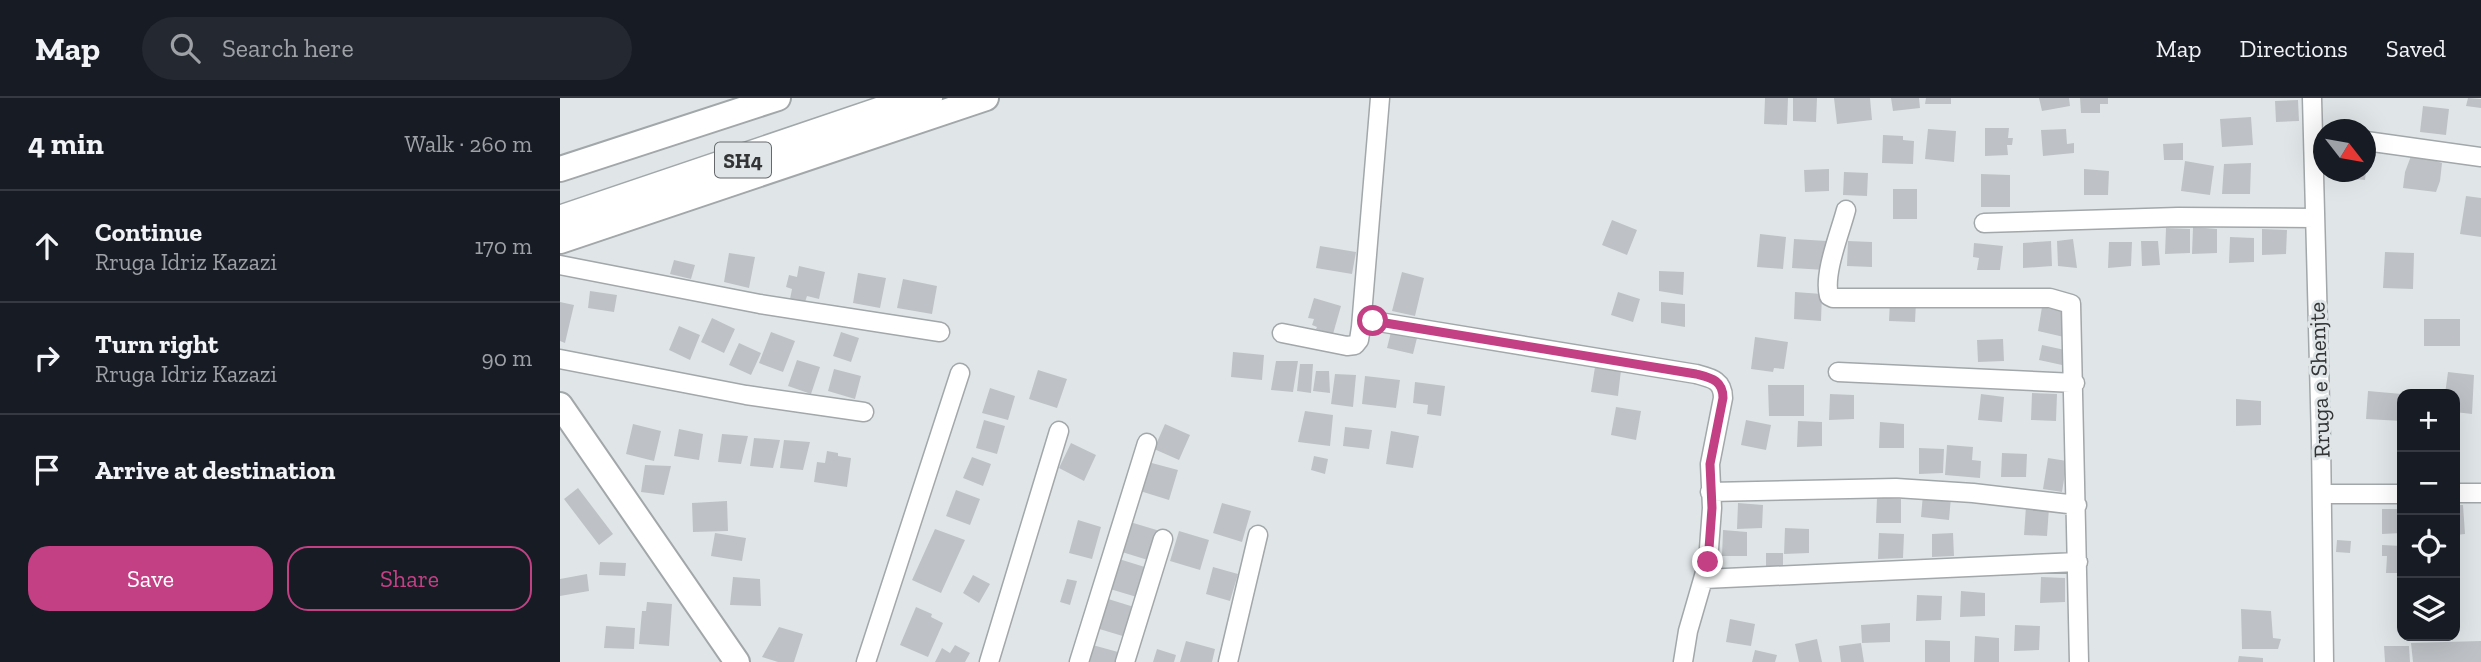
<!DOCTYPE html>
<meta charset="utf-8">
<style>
body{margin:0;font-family:"Zilla Slab",serif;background:#242831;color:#f1f3f6}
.controls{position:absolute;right:21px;bottom:21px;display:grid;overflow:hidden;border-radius:14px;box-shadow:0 7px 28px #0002}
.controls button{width:63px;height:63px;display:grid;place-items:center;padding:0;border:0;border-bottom:2px solid #363941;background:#171b24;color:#f1f3f6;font:35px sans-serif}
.compass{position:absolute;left:1753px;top:21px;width:63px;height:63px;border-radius:50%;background:#171b24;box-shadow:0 7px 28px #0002;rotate:121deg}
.stop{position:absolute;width:21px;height:21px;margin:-16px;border:5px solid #c44085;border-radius:50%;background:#fff}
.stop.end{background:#c44085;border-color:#fff;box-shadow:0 2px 7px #0008}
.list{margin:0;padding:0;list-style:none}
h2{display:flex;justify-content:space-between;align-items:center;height:91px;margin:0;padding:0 28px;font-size:30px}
h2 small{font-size:23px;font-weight:400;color:#9ea1a6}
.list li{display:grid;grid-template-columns:46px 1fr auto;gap:21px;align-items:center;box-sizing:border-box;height:112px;padding:0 28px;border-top:2px solid #363941}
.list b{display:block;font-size:26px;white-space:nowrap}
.list p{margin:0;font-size:23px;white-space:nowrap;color:#9ea1a6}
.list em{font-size:23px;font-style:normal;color:#9ea1a6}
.actions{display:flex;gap:14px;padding:21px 28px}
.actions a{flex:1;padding:16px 0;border:2px solid #c44085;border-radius:21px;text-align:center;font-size:24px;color:#c44085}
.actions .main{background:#c44085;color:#fff}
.icon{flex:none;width:38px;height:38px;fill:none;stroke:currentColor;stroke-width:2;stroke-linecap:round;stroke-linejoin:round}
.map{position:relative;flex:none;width:1921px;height:564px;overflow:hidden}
header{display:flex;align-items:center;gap:42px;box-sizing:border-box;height:98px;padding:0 35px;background:#171b24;border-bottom:2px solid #363941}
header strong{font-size:33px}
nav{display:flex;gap:38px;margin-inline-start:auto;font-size:24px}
.search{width:490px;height:63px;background:#242831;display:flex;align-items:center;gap:18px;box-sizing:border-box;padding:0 24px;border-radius:38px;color:#9ea1a6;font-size:26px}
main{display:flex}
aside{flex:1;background:#171b24}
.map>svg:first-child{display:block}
.building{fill:#bec2c6}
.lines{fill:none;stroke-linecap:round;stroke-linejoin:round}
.street-casing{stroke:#a2a7a9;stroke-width:21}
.secondary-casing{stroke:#a2a7a9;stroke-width:28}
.highway-casing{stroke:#a2a7a9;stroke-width:35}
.street{stroke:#fff;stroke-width:18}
.secondary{stroke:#fff;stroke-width:24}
.highway{stroke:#fff;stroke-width:32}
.route{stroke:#c44085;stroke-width:9}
.labels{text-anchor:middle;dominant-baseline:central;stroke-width:6;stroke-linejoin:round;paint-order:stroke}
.shield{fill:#e0e6e8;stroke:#66696b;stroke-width:2}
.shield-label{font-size:21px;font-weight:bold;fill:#323435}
.street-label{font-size:23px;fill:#323435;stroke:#e0e6e8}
</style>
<header>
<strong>Map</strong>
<div class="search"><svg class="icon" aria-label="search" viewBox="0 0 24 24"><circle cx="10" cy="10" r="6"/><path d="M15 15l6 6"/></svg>Search here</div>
<nav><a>Map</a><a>Directions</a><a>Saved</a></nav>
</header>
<main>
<aside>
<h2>4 min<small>Walk · 260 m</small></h2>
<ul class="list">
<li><svg class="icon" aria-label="ahead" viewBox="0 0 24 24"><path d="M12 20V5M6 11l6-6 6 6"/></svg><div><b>Continue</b><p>Rruga Idriz Kazazi</p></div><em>170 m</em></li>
<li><svg class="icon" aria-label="right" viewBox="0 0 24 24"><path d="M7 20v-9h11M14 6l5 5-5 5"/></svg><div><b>Turn right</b><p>Rruga Idriz Kazazi</p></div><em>90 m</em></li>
<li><svg class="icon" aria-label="arrive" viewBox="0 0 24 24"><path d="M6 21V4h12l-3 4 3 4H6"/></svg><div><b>Arrive at destination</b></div></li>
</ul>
<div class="actions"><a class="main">Save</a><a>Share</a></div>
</aside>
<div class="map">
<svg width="1921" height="564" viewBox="0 0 1921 564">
<rect width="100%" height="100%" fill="#e0e6e8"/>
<path class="building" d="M1205 0H1228L1227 27 1204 26Z
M1233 0H1257L1256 24 1233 23Z
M1274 0H1310L1312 22 1277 26Z
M1331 0H1359L1360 10 1333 13Z
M1366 0H1391V6H1365Z
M1479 0H1509L1510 8 1482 13Z
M1520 0H1548V6H1540V15H1521Z
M1908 0 1921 1V10L1906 8Z
M1738 2 1739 23 1716 24 1715 3Z
M1863 8 1889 11 1886 37 1860 34Z
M1691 19 1693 47 1662 49 1660 21Z
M1425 30H1449L1448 40H1453L1452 47H1447L1448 57 1425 58Z
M1368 31 1396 33 1394 64 1365 61Z
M1506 31 1507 46 1514 45V55L1483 58 1481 32Z
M1323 37 1343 38V42L1354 43 1353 66 1322 65Z
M1623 45V62H1604L1603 46Z
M1851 58 1868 60 1882 65 1880 83 1876 94 1843 90 1845 74Z
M1625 63 1654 68 1650 97 1621 93Z
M1691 65 1690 96H1662L1664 66Z
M1269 71V93L1245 94 1244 72Z
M1524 71 1549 73 1548 97H1524Z
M1284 74 1308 75 1307 98 1283 97Z
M1776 74H1806L1805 82 1775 79Z
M1421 76 1450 77V109H1421Z
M1333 91H1357V121H1333Z
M1906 98 1921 100V139L1900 136Z
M1052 122 1077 132 1067 157 1042 147Z
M1633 129 1657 131V155L1632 156Z
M1606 130 1630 131V155L1605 156Z
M1702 131 1727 132 1726 156 1702 157Z
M1200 136 1226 139 1223 171 1197 169Z
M1670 139 1694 140V164L1669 165Z
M1234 141 1267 143 1265 172 1232 170Z
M1513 141 1517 170 1498 168 1497 143Z
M1288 143 1312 144V169L1287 168Z
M1491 143 1492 168 1463 170V145Z
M1581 143H1598L1600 167 1582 168Z
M1549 144H1572L1571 168 1548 170Z
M1414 145 1443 148 1440 172H1417L1419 160 1413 159Z
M760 148 796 154 792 176 756 170Z
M1825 154 1854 155 1853 191 1823 190Z
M169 155 195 159 189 190 164 184Z
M114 162 135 167 131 181 110 176Z
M239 168 265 174 259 201 247 198 245 204 230 201 232 191 226 189 229 177 237 179Z
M1099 173 1124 174 1123 197 1099 193Z
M842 174 864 180 855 218 832 213Z
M298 175 326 180 320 210 293 205Z
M343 181 377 188 372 216 337 210Z
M30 193 57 197 54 214 28 210Z
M1058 194 1080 201 1073 224 1051 217Z
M1235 194 1262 196 1261 223 1234 221Z
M754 200 781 208 773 236 756 231 757 229 752 227 754 221 748 220Z
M1330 203 1356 204 1355 224 1329 223Z
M0 204 14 207 5 245 0 243Z
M1101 204 1125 206V229L1101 225Z
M1482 209 1509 214 1504 239 1478 233Z
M152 220 175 231 164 255 141 244Z
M1864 221H1900V248H1864Z
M119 228 140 237 130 262 109 252Z
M832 230 858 236 853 256 827 250Z
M211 234 235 243 223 274 199 265Z
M281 234 299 240 291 264 273 258Z
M1195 239 1228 244 1224 271 1214 270 1213 274 1191 271Z
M1443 241 1444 263 1418 264 1417 242Z
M179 245 201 255 191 277 169 267Z
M1482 247 1505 252 1502 267 1479 262Z
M673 254 704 257 702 282 671 279Z
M237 262 260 269 251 296 228 288Z
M716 263H738L733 294 711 292Z
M740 266H753L751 295 737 293Z
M1035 269 1061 272 1058 298 1031 294Z
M274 271 301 278 295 301 268 293Z
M478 272 507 281 497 310 469 301Z
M756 273H769L770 295 753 293Z
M1888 274 1914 277 1912 316 1895 314V296H1885Z
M775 276 796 277 793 309 771 306Z
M805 278 840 282 836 310 802 306Z
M855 284 885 288 881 318 867 316 868 307 853 305Z
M1208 287H1244V318H1209Z
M430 290 455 298 448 322 422 315Z
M1808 293 1842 296V323L1806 321Z
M1472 295 1497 296 1496 323 1471 322Z
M1270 296 1294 297V321L1269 322Z
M1421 296 1444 299 1442 324 1418 322Z
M1676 301 1701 303V327L1676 328Z
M1056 309 1081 313 1076 342 1051 337Z
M745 313 773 317 770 348 738 344Z
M424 322 445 328 437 356 416 350Z
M1186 322 1211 327 1206 352 1181 347Z
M1238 323 1262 324V348L1237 349Z
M1320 324 1344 326V350H1319Z
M73 326 101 333 94 363 66 356Z
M605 326 630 337 619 362 594 351Z
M785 329 812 332 809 351 783 348Z
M119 331 143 336 139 362 114 358Z
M831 333 859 338 853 370 826 366Z
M162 336 188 338 181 366 158 364Z
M194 340 220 342 213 370 190 368Z
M224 342 250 344 243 372 220 370Z
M511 345 536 357 524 383 499 370Z
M1387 347 1413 349 1412 362 1421 363 1420 380 1385 377Z
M1359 350 1384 351 1383 375 1359 376Z
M267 353 278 355V358L291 360 287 389 254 384 257 364 265 365Z
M1442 355 1467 356 1466 379H1441Z
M754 358 768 361 765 376 751 372Z
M412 359 431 366 423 388 403 380Z
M1488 360 1507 363 1502 394 1483 391Z
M588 364 618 372 609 402 580 393Z
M85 367 111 368 104 397 81 394Z
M18 390 53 436 39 447 4 401Z
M396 392 420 401 410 427 386 418Z
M1363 396 1391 399 1389 422 1361 419Z
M1317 399 1341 401V425H1316Z
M167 403 168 433 133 434 132 405Z
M662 405 691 413 682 444 653 435Z
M1178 405 1203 407 1202 430 1177 431Z
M1895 407H1903L1905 436 1895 437Z
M1466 408 1489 410 1487 438 1464 437Z
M1822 411H1842V435L1822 436Z
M518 422 541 429 532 461 509 455Z
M570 424 600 433 591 463 562 454Z
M1225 430 1249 431V455L1224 456Z
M375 431 405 442 381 495 352 482Z
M1163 432 1187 434V458H1162Z
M619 433 649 442 640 472 610 463Z
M155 435 186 440 182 463 151 458Z
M1319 435 1344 436 1343 460 1318 461Z
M1393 435 1394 458 1372 459V436Z
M1777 442 1791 443 1790 455 1776 454Z
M1822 447 1842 448V475H1826L1827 458H1822Z
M1206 455H1223V470L1206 469Z
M559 461 588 470 580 500 550 491Z
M40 464 66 465 65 478 39 477Z
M653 469 678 476 670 503 646 496Z
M27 476 29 493 0 498V481Z
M413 477 430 486 419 505 403 495Z
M173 479 200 481 201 508 170 507Z
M1481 479 1505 480V504L1480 505Z
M507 481 517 483 510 507 500 504Z
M1401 493 1425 495V518L1400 519Z
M1357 497 1382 498 1381 522 1356 523Z
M545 500 574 509 566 539 536 530Z
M87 504 112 506 109 548 79 546 82 513H86Z
M356 509 372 516 371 519 383 525 368 559 340 547Z
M1681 511 1711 513 1713 540 1721 541 1718 551H1682Z
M1170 521 1195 526 1191 548 1166 544Z
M1330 525V544L1302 545 1301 527Z
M1455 527 1480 528 1479 552 1454 553Z
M46 528 75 530 74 551 44 550Z
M219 529 243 536 234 564H218L202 559Z
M1415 538 1439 540V564H1414Z
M1257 541 1262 564H1239L1235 546Z
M1365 542 1390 543V564H1365Z
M626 543 655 551 652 564H620Z
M1921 543V564H1853L1851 545Z
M1301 545 1304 564H1281L1279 548Z
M529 546 558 554 556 564H524Z
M395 547 410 555 405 564H375L382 550 390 555Z
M1824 548H1849L1850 564H1825Z
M597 551 616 557 614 564H593Z
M1195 552 1217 557 1215 564H1192Z
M1679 558 1703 560V564H1678Z"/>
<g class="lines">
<g class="street-casing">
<path id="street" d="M820 0 801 229 813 223 1136 276C1151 280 1163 282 1163 300L1150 366 1152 410 1148 464 1128 533 1123 564
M1752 0 1761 343 1764 564
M1806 43 1921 59
M1286 112C1280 135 1263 176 1269 198L1273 200H1490L1511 206 1519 564
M1424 125 1618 119 1755 120
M0 167 200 206 380 234
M722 235 787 248 795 247 799 242 801 229
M0 261 186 297 304 314
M1278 274 1515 285
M1150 394 1336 390 1413 395 1517 407
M1895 395H1921
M1762 396H1842
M1144 481 1518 464
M306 564 400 275
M429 564 499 333
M519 564 587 345
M565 564 603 441
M668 564 698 437"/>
</g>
<g class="secondary-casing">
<path id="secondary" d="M0 71 218 0
M0 143 426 0
M0 307 177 564"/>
</g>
<g class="highway-casing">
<path id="highway" d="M0 124 366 0"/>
</g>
<use href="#street" class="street"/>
<use href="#secondary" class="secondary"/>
<use href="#highway" class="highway"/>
</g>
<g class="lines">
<path class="route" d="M813 223 1136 276C1151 280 1163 282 1163 300L1150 366 1152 410 1148 464"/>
</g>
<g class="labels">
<rect class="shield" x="155" y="44.5" width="56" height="35" rx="5"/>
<g class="shield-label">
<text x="183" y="62">SH4</text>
</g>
<g class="street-label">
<text transform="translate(1759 282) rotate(-92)">Rruga e Shenjte</text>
</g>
</g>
</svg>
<div class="controls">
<button>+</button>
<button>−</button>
<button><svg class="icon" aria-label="locate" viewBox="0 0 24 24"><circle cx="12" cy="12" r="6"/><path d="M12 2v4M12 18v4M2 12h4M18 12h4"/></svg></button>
<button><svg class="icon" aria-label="layers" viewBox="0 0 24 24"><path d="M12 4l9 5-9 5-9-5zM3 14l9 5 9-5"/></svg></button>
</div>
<svg class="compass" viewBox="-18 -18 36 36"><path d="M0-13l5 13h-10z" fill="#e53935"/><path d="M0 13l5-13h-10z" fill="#9ea1a6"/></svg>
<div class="stop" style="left:813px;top:223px"></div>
<div class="stop end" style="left:1148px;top:464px"></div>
</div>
</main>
